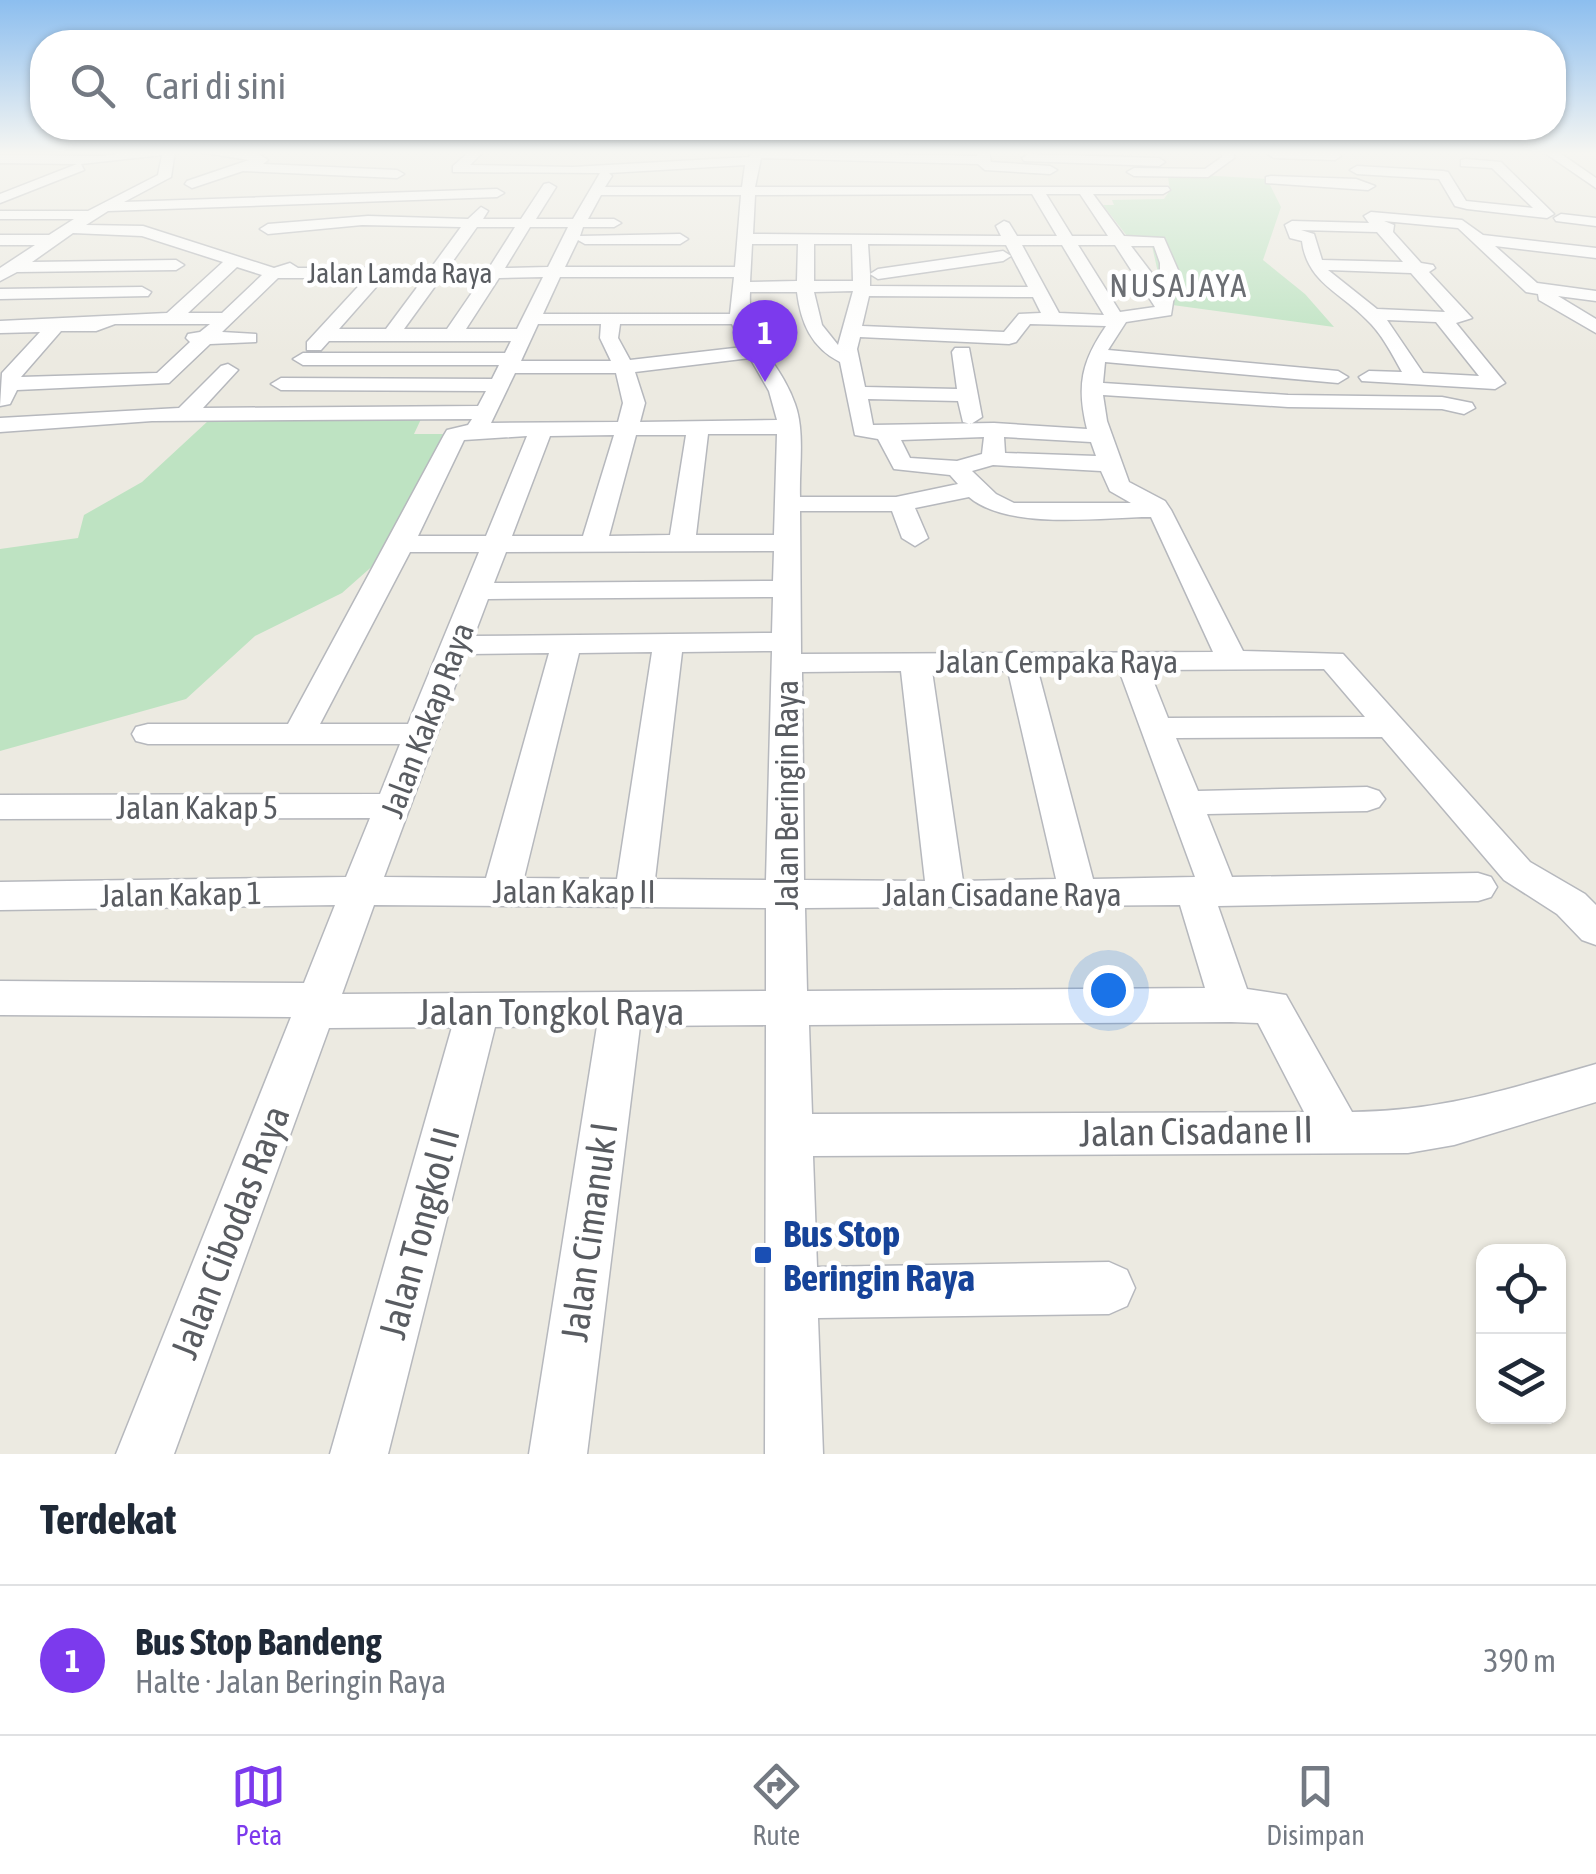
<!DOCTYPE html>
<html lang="id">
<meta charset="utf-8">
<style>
body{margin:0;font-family:"Asap Condensed",sans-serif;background:#f2f2f3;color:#1f2937}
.controls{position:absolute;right:30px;bottom:30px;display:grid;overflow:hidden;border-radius:20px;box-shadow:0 2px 8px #0004}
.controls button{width:90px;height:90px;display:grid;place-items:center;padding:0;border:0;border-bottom:2px solid #e0e1e3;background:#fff;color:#1f2937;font:50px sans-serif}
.you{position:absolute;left:1108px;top:990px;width:35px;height:35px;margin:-25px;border:8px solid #fff;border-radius:50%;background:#1a73e8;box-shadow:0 0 0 15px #1a73e833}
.badge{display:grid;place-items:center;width:65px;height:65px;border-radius:50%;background:#7c3aed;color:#fff;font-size:32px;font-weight:700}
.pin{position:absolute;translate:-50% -82px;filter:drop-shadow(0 2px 5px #0008)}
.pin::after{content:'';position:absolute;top:52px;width:35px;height:30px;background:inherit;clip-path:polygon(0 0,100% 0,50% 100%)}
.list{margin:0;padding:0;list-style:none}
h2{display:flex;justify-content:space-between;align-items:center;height:130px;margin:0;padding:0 40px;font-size:42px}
h2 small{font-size:32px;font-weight:400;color:#747a83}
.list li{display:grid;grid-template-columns:65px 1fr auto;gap:30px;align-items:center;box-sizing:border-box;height:150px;padding:0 40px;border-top:2px solid #e0e1e3}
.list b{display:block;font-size:38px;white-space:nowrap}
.list p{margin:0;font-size:32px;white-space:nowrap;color:#747a83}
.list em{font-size:32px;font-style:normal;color:#747a83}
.icon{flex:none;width:55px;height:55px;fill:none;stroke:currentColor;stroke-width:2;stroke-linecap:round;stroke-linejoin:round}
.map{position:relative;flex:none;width:1596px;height:1454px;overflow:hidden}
.search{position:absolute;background:#fff;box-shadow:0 2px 8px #0004;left:30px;right:30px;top:30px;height:110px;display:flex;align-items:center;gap:25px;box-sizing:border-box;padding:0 35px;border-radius:40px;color:#747a83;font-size:38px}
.sheet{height:280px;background:#fff}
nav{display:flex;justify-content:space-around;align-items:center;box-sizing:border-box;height:140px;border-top:2px solid #e0e1e3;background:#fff;font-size:28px;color:#747a83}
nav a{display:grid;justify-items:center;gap:5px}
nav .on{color:#7c3aed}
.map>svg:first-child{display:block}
.green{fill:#bee3c2}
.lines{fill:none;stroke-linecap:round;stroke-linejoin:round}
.minor-casing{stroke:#b6b8bd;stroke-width:3}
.minor{fill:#fff;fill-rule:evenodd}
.transit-dot{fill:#1a4fb4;stroke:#fff;stroke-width:4}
.labels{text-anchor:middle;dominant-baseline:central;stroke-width:9;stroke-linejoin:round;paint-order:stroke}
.far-street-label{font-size:28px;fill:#595c61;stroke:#fff}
.far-quarter-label{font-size:32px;letter-spacing:2.5px;fill:#6b6e73;stroke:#fff}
.street-label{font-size:32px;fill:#595c61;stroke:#fff}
.near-street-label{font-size:38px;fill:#595c61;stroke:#fff}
.near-transit-label{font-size:38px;font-weight:bold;fill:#164399;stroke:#fff;text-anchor:start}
</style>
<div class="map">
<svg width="1596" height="1454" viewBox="0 0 1596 1454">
<rect width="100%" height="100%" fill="#eceae1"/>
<path class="green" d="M1183 174 1267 179 1281 207 1263 260 1305 294 1334 327 1165 304 1150 237 1127 236 1103 205H1114L1112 200 1164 199 1170 190 1168 177Z
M422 417 414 434H443L385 555 342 593 255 636 186 699 0 751V549L78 538 84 515 142 482 208 421Z"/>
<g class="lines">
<g class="minor-casing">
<path id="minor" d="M136 151H175L171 177 124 202 497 189 504 193 497 197 108 211 86 225 143 226 274 268 290 263 298 268H431L461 227 362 225 268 234 260 229 268 224 368 216 468 219 481 207 488 211 483 219H521L544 184 549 183 556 187 536 219H573L600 173 453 172V166L470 151H484L470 165 573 167 749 157 752 151 977 156V151H989L991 162 1050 166 1057 170 1050 174 985 170 978 164 761 158 755 187H1168L1170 190 1163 194H1093L1124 236 1164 238 1178 270 1171 315 1126 322 1108 350 1338 371 1348 377 1338 383 1105 362 1103 383 1288 395 1442 397 1472 403 1475 408 1464 414 1442 409 1288 407 1103 395 1107 421 1129 482 1165 501 1171 510 1243 651 1343 654 1530 862 1585 894 1596 905V945L1582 940 1557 914 1504 880 1382 737 1176 738 1198 791 1367 787 1379 791 1385 799 1379 807 1367 811 1207 814 1232 877 1478 873 1491 877 1497 887 1491 897 1478 901 1218 906 1247 989 1286 995 1352 1112C1444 1111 1508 1089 1596 1064V1102L1454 1145 1408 1153 813 1156 817 1267 1109 1262 1127 1270 1135 1288 1127 1306 1109 1314 818 1318 823 1454H765L766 1025 640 1026 587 1454H529L597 1026 495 1027 388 1454H330L452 1027 329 1028 174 1454H116L291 1017 0 1015V981L304 983 335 905 0 910V882L346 877 370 818 0 819V795L380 794 400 744H148L136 741 132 734 136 727 148 724H288L444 435 447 430 468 425 472 419 152 421 0 432V418L179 408 221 366 228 364 238 370 203 408 478 406 486 391 281 390 271 384 281 378 492 379 499 365H303L293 359 303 353H505L511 341H329L321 350H307V342L366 278H278L222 332 256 334V342L210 344 169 383 17 390 10 404 0 406 2 373 40 332 0 333V321L167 313 223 262 142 236 73 233 32 262 176 260 184 265 176 270 17 272 0 281V268L35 245H0V235H49L74 219H0V211H88L158 175 162 155 81 164 84 170 0 203V194L77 164 0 163V155L103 156ZM745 165 742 187H605L612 176 609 173ZM1032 194 1057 236H1017L1009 223 1004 221 996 226 1001 236 753 234 755 195ZM1046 194H1080L1108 236H1072ZM601 195H741L735 267H565L578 240 585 244H680L688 239 680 234 580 236 583 227H614L621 223 614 219H588ZM477 227H515L489 268H448ZM530 227H568L548 267 505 268ZM752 244H798L797 281 750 282ZM814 244H852L853 281H814ZM868 244 1006 245 1028 287 870 286V274L878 279 1003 261 1011 256 1003 251 878 269 870 274ZM1022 245H1062L1104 315 1059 313ZM1078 245H1115L1155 307 1120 312ZM1131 246H1154L1160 263V284ZM237 267 262 275 222 313H188ZM543 277 517 329H466L499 278ZM560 277H734L730 314H543ZM384 278H424L386 329H339ZM441 278H482L447 329H404ZM853 291 838 345 822 325 814 292ZM750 292H797C801 323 811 347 840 362L855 435 878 439 894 469 950 475 958 484 896 497H800C799 468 805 431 795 404 779 358 747 346 750 292ZM869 296 1033 297 1041 313 1019 314 1004 332 862 326ZM115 324H210L200 332 188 334 186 338 190 342 157 373 21 377 61 331H96ZM538 324H601L600 338 611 361H521ZM620 324H732L743 347 630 360 618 338ZM1030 324 1106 326C1082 361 1076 385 1087 429L994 423 873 425 868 399 958 401 963 422 971 424 982 417 969 348H955L952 352 957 389 865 387 857 349 860 337 1009 344 1016 342ZM750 358 769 391 777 420 640 422 645 403 635 372ZM515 373H616L623 403 618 422 491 423ZM708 434H777L774 535H696ZM614 435 583 536H512L550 436ZM636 435H686L670 535 609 536ZM527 436 486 536H418L464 440ZM984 437 982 454 957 461 910 458 901 440ZM1004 437 1091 442 1096 456 1005 453ZM993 465 1101 471 1110 491 1131 503H1014L996 494 972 471ZM969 497C1009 531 1100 517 1151 517L1213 652 801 654 800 511H892L902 538 915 546 928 538 915 508ZM774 551 773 581 494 583 506 552ZM410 552H479L408 724H320ZM773 597 772 633 474 636 488 599ZM772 651 766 880 655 879 682 652ZM652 652 617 879 524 878 579 653ZM549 653 486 878 384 877 467 654ZM1324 669 1365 717 1168 718 1149 670ZM1119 670 1195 877 1093 879 1038 671ZM901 671 925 881 804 880 802 672ZM932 671H1008L1056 879 963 881ZM374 905 766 908V991L342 994ZM1180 905 1205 988 807 991 805 908ZM1231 1022 1258 1023 1304 1112 812 1114 809 1025Z
M192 151 257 153 268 160 263 164 397 170 404 174 397 178 243 171 192 188 185 184 187 181 249 160Z
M1222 151H1234V158L1208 177 1134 176 1127 172 1134 168 1205 169 1222 157Z
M1270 151 1335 152 1341 156 1335 160 1274 158 1268 154Z
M1542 151H1557L1596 178V188Z
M1028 154 1159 158 1165 162 1159 166 1024 161 1022 158Z
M1466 159 1501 162 1554 214 1547 218 1467 209 1455 206 1439 179 1357 174 1350 170 1357 166 1443 171 1448 172 1466 201 1533 208 1492 168 1461 166V160Z
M1271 176 1356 179 1375 186 1368 190 1266 183V177Z
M1371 212 1462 220 1483 235 1596 248V258L1495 246 1537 283 1596 291V301L1558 296 1596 319V333L1539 300 1538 294 1526 292 1458 228 1384 221 1394 225 1393 232 1421 263 1433 265 1435 268 1429 272 1472 318 1456 323 1505 383 1495 389 1362 381 1359 377 1369 371 1402 372C1392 354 1382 334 1366 319 1340 292 1307 282 1302 241L1290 238 1285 225 1292 221 1369 223 1364 216ZM1301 230 1377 232 1403 262 1322 260 1314 234ZM1328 270 1411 273 1445 312 1377 309ZM1387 320 1436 322 1479 376 1423 373Z
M1561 214 1596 218V226L1556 221 1554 218Z
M142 287 151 292 148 296 0 299V289Z"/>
</g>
<use href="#minor" class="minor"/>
</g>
<linearGradient id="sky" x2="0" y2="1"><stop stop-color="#8cbeef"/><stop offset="0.43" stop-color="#f6f6f2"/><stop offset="1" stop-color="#f6f6f2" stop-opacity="0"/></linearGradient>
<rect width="1596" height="355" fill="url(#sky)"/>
<rect class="transit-dot" x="753" y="1245" width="20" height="20" rx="5"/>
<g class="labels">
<g class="far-street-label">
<text x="400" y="273">Jalan Lamda Raya</text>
</g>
<g class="far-quarter-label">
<text x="1179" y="285">NUSAJAYA</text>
</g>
<g class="street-label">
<text x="1057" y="661">Jalan Cempaka Raya</text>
<text transform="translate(427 720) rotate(-69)">Jalan Kakap Raya</text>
<text transform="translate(786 795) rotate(-90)">Jalan Beringin Raya</text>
<text x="197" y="807">Jalan Kakap 5</text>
<text x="574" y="891">Jalan Kakap II</text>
<text transform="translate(181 894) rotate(-1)">Jalan Kakap 1</text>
<text x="1002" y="894">Jalan Cisadane Raya</text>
</g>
<g class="near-street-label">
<text x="551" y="1011">Jalan Tongkol Raya</text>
<text transform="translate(1196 1131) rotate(-1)">Jalan Cisadane II</text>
<text transform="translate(230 1232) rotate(-69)">Jalan Cibodas Raya</text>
<text transform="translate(589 1232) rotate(-82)">Jalan Cimanuk I</text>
<text transform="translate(419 1233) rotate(-75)">Jalan Tongkol II</text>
</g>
<g class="near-transit-label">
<text x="783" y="1233">Bus Stop<tspan x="783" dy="44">Beringin Raya</tspan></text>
</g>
</g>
</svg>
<div class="controls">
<button><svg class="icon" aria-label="locate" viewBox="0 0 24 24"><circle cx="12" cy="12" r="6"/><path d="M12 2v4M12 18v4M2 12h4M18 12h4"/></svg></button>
<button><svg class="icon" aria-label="layers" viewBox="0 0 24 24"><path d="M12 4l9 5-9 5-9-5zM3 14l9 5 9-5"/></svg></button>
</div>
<div class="you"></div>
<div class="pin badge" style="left:765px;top:382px">1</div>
<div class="search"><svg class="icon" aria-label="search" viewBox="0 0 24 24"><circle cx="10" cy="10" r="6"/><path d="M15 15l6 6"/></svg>Cari di sini</div>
</div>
<section class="sheet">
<h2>Terdekat<small></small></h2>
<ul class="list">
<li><span class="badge">1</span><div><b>Bus Stop Bandeng</b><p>Halte · Jalan Beringin Raya</p></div><em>390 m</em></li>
</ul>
</section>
<nav>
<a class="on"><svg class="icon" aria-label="map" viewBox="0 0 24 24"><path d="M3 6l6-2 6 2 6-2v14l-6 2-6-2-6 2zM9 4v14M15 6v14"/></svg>Peta</a>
<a><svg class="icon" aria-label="directions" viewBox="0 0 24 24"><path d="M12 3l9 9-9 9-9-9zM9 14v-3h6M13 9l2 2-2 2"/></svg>Rute</a>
<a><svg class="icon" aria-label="saved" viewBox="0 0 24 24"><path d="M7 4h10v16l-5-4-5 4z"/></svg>Disimpan</a>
</nav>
